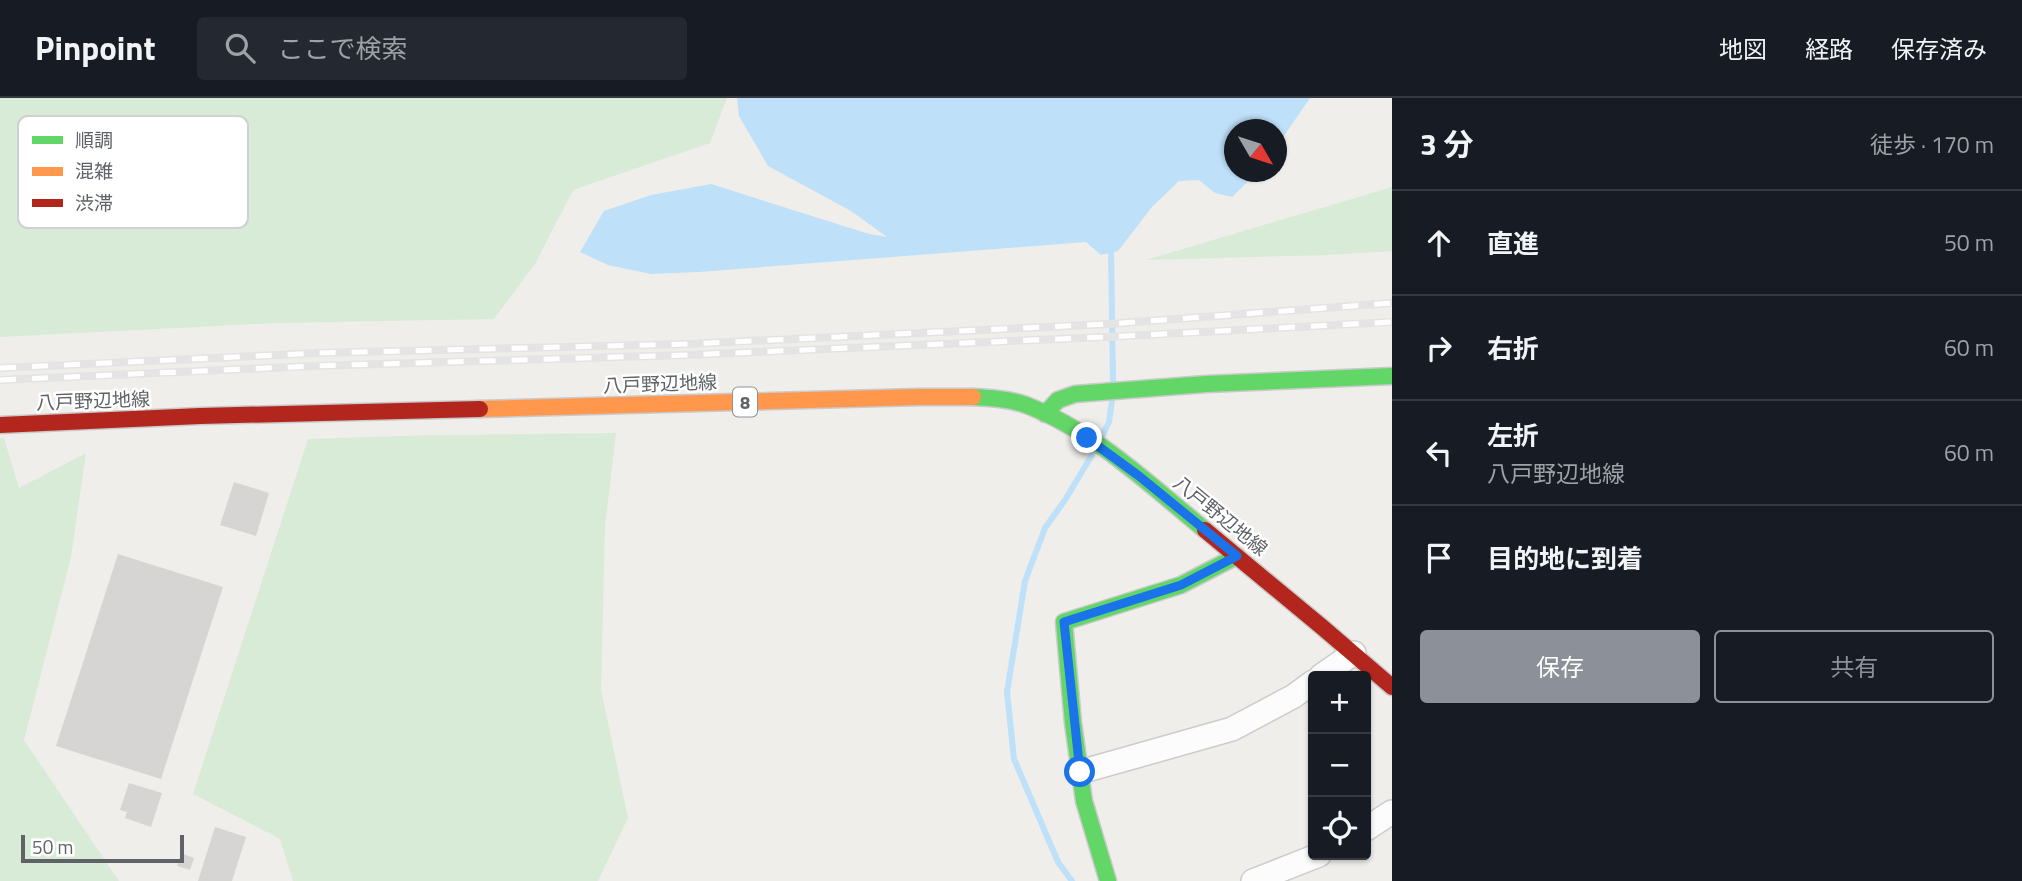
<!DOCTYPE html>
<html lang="ja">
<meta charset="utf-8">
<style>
body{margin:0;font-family:"Titillium Web","Noto Sans JP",sans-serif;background:#242831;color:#f1f3f6}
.controls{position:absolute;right:21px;bottom:21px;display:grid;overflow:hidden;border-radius:7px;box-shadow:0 2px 5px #0004}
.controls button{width:63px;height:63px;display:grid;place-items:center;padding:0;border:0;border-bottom:2px solid #363941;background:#171b24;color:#f1f3f6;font:35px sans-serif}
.compass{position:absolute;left:1224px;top:21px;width:63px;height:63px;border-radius:50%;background:#171b24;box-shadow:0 2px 5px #0004;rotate:129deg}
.scale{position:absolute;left:21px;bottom:18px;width:163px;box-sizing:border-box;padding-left:7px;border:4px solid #5f6368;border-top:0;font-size:19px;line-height:24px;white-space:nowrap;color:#5f6368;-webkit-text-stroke:5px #fff;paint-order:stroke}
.stop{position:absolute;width:21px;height:21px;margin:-16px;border:5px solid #1a73e8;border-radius:50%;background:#fff}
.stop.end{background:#1a73e8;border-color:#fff;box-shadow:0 2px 7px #0008}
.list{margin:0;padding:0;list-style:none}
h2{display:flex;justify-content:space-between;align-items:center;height:91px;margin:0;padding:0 28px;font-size:30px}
h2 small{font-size:23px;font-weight:400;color:#9ea1a6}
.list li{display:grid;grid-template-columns:46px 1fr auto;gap:21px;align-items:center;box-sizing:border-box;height:105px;padding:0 28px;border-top:2px solid #363941}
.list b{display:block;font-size:26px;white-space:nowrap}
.list p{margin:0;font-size:23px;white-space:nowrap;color:#9ea1a6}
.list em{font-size:23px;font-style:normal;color:#9ea1a6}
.actions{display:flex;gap:14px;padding:21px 28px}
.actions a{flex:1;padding:16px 0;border:2px solid #8c9099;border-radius:7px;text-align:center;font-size:24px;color:#8c9099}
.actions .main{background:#8c9099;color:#fff}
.icon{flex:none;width:38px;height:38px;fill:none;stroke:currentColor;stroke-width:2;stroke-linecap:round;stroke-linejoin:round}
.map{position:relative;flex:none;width:1392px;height:783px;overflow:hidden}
header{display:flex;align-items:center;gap:42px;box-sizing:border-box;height:98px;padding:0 35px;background:#171b24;border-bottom:2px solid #363941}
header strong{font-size:33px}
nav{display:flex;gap:38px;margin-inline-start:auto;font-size:24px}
.search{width:490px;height:63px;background:#242831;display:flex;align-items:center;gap:18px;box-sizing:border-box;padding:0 24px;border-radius:7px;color:#9ea1a6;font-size:26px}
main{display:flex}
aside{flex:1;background:#171b24}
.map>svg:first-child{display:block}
.green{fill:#d8ebd6}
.water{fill:#bfe0f9}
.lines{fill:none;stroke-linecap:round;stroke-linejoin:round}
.stream{stroke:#bfe0f9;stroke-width:6}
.building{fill:#d6d5d3}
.street-casing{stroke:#cbcccc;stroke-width:26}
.fast-casing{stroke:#cacacb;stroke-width:19}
.slow-casing{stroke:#cacacb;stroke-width:19}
.jam-casing{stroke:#cacacb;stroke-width:19}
.street{stroke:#fdfcfc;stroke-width:23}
.fast{stroke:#63d668;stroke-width:16}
.slow{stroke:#ff974d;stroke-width:16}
.jam{stroke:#b3261e;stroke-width:16}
.rail-casing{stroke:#e4e4e4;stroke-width:8}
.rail{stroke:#fff;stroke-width:5;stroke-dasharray:16;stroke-linecap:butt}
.route{stroke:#1a73e8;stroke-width:9}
.labels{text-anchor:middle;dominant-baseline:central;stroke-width:5;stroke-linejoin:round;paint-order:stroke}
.shield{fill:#fff;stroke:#8f9295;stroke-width:2}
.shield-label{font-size:18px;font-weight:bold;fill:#5f6368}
.street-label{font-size:19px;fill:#5f6368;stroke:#fff}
.key{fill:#fff;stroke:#cfd0d2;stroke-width:2}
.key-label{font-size:19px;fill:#5f6368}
</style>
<header>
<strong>Pinpoint</strong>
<div class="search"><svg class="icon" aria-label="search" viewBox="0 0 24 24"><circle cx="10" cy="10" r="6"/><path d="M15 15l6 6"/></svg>ここで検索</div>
<nav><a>地図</a><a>経路</a><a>保存済み</a></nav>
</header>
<main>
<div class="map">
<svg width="1392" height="783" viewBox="0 0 1392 783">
<rect width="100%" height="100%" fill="#efeeea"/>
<path class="green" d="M0 0H727L710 45 573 92 535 166 494 221 278 225 0 239Z
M1392 89V153L1329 157 1146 162Z
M616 335 605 429 601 592 628 720 598 783H293L280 741 193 696 308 341 434 337Z
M4 340 19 390 86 355 71 459 24 642 119 783H0V341Z"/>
<path class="water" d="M737 0H1310L1277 48 1276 32H1234V74H1258L1232 99 1215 95 1199 82 1179 83 1152 109 1118 153 1101 157 1086 144 699 174 651 176 608 167 580 154 604 113 651 97 711 86 869 136 887 139 851 113 768 68 739 18Z"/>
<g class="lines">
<path class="stream" d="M1111 148 1113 284
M1102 338 1109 324 1112 302
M1072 783 1058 764 1014 661 1007 594 1025 483 1045 430 1065 402 1092 357"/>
</g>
<path class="building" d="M234 384 269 395 256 438 220 427Z
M118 456 223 489 161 681 56 648Z
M129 685 162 695 151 729 125 720 127 714 120 712Z
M215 729 246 739 232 783H198Z
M181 755 194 760 190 772 177 768Z"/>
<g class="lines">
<g class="street-casing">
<path id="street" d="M1321 578 1354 555
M1080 674 1232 631 1294 598 1313 584
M1366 731 1392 714
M1253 783 1319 757"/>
</g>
<g class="fast-casing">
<path id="fast" d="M973 299C991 300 1009 301 1026 307 1094 333 1150 387 1205 432
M1045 316 1058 302 1075 296 1206 286 1392 278
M1108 783 1084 703 1073 625 1064 524 1181 487 1237 458"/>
</g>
<g class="slow-casing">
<path id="slow" d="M480 311 919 299H973"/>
</g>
<g class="jam-casing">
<path id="jam" d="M0 327 200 318 480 311
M1205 432 1322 529 1392 589"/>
</g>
<use href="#street" class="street"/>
<use href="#fast" class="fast"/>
<use href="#slow" class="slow"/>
<use href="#jam" class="jam"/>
<g class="rail-casing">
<path id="rail" d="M0 270 317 255 687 246 1108 226 1392 205
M0 282 313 268 687 257 1106 239 1392 224"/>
</g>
<use href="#rail" class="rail"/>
</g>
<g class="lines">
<path class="route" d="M1080 674 1064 524 1181 487 1237 458 1139 378 1087 340"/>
</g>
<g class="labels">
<rect class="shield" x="733" y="289.5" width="24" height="29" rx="5"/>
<g class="shield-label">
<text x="745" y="304">8</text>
</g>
<g class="street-label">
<text transform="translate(660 285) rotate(-2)">八戸野辺地線</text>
<text transform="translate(93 302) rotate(-2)">八戸野辺地線</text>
<text transform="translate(1221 417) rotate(39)">八戸野辺地線</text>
</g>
</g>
<rect x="18" y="18" width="230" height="112" rx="10" class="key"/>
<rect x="32" y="38" width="31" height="8" fill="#63d668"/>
<rect x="32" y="69" width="31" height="9" fill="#ff974d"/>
<rect x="32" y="101" width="31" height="8" fill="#b3261e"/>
<g class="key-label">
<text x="75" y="49">順調</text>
<text x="75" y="80">混雑</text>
<text x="75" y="112">渋滞</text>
</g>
</svg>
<div class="controls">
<button>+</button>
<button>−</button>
<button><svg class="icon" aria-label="locate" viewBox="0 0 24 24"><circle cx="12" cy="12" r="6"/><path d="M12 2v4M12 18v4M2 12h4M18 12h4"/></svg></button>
</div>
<svg class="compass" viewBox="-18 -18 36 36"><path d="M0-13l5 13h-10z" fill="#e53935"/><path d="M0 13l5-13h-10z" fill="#9ea1a6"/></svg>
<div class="scale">50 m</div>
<div class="stop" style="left:1080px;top:674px"></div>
<div class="stop end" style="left:1087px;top:340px"></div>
</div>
<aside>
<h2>3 分<small>徒歩 · 170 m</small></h2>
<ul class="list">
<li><svg class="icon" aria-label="ahead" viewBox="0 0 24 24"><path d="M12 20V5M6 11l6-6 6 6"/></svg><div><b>直進</b></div><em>50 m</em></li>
<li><svg class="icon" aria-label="right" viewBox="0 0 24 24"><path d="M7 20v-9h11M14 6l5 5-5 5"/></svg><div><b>右折</b></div><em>60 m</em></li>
<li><svg class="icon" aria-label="left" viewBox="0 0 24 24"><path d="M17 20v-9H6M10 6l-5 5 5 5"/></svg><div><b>左折</b><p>八戸野辺地線</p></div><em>60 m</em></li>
<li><svg class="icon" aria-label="arrive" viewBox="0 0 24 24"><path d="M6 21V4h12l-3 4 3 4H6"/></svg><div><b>目的地に到着</b></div></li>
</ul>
<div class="actions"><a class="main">保存</a><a>共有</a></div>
</aside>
</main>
